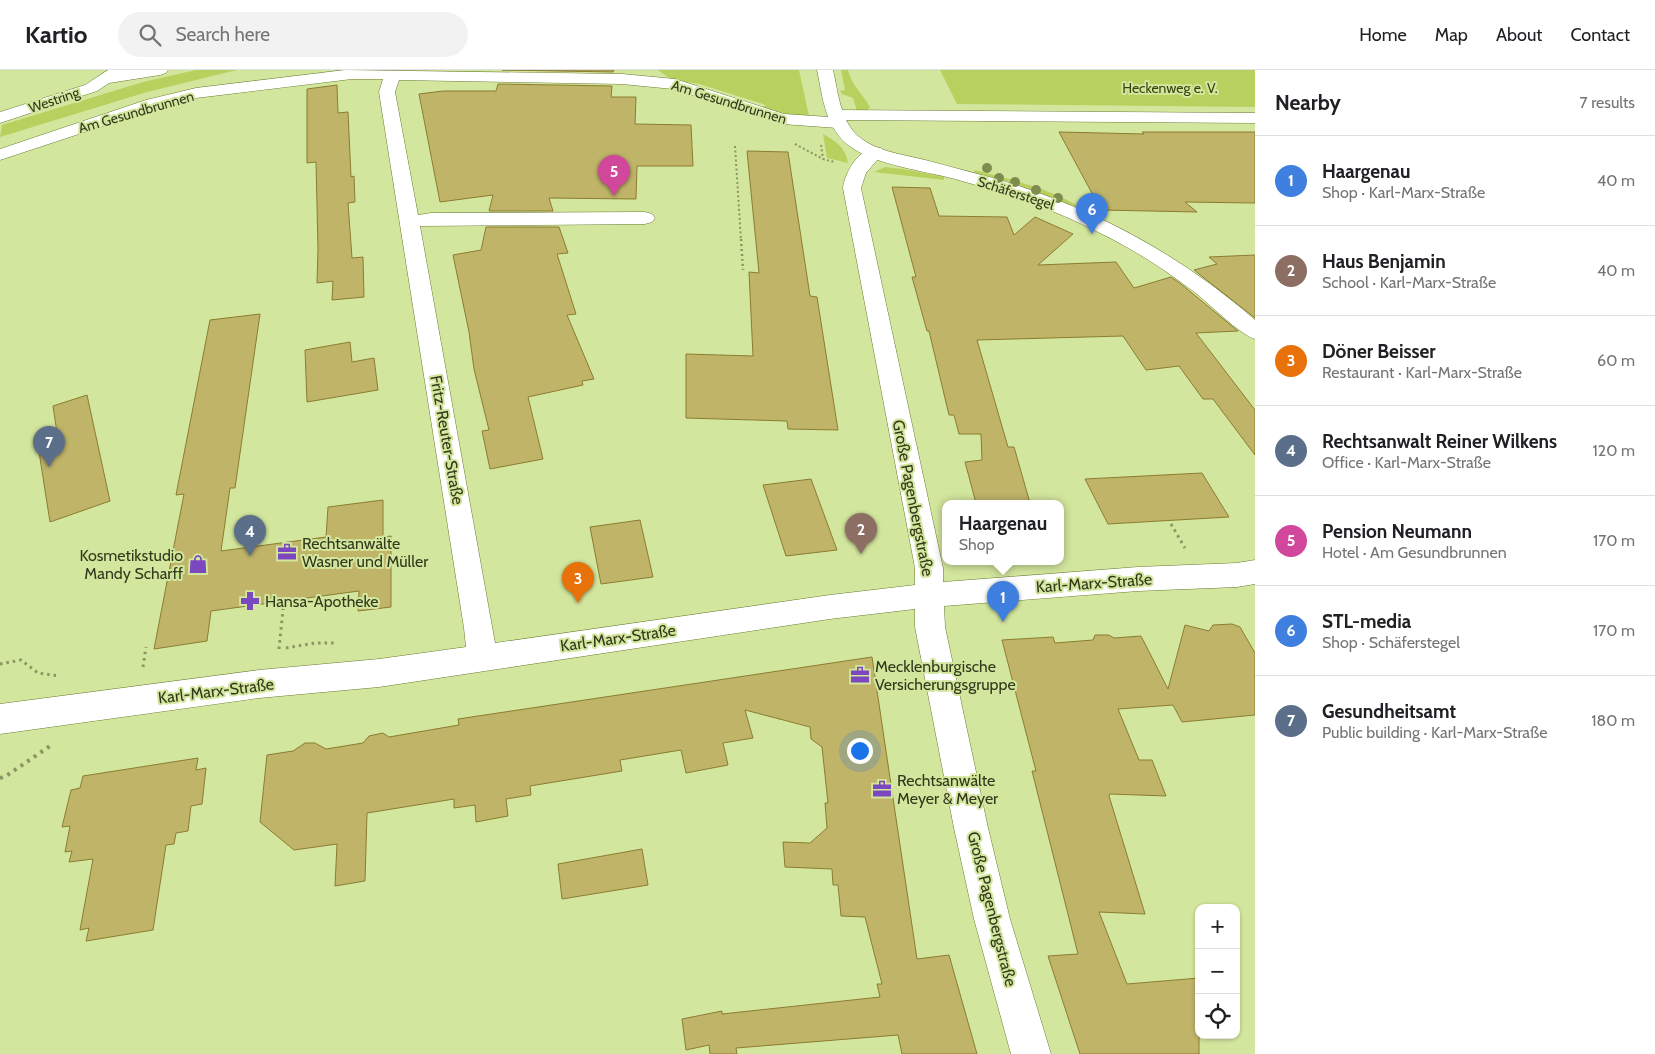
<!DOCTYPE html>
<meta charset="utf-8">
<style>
body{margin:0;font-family:Cabin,sans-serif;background:#f2f2f2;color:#202124}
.controls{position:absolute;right:15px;bottom:15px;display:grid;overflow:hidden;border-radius:10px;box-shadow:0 1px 4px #0004}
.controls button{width:45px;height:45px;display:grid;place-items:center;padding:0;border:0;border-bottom:1px solid #e0e0e0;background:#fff;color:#202124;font:25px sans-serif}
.you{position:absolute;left:859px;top:680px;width:18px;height:18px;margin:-12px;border:4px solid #fff;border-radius:50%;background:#1a73e8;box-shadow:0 0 0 8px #1a73e833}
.badge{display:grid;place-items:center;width:32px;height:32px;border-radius:50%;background:#7c3aed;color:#fff;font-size:16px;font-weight:700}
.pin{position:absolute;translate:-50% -41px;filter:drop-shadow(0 1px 2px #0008)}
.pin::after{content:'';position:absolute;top:26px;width:18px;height:15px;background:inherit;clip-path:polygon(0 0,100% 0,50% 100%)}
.popup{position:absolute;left:942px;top:430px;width:122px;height:65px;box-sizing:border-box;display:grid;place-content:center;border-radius:10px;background:#fff;filter:drop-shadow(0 1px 4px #0005);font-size:16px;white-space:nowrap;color:#757577}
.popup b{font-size:19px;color:#202124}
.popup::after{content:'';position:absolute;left:50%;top:100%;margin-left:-10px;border:10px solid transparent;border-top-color:#fff}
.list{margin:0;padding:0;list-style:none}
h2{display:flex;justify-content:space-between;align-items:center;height:65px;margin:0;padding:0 20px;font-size:21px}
h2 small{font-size:16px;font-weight:400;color:#757577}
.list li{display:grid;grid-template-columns:32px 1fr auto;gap:15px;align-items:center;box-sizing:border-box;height:90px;padding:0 20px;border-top:1px solid #e0e0e0}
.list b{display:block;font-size:19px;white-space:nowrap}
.list p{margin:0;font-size:16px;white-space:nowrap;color:#757577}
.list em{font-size:16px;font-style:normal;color:#757577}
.icon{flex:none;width:28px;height:28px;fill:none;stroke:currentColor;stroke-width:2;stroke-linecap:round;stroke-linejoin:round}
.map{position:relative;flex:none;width:1255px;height:984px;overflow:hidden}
header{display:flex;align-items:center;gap:30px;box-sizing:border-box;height:70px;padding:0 25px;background:#fff;border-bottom:1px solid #e0e0e0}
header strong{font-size:24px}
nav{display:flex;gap:28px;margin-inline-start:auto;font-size:18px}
.search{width:350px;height:45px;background:#f2f2f2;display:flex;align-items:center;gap:12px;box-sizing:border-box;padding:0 18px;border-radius:28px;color:#757577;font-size:19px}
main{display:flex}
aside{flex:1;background:#fff}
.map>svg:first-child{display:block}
.green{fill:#b8d15e}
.building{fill:#c0b469;stroke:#8a7d32}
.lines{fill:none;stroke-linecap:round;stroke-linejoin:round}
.minor-casing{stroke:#6b7b34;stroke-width:1}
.major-casing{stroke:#6b7b34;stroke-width:1}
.path-far3{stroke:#899662;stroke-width:2;stroke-dasharray:2 2.5;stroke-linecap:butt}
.path-far2{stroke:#899662;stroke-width:2.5;stroke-dasharray:2 3;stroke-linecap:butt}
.path-far1{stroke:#899662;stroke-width:3;stroke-dasharray:2.5 4;stroke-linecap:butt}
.path{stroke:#899662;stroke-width:4;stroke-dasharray:3 5;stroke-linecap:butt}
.minor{fill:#fff;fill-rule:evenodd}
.major{fill:#fff;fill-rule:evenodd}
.tree{fill:#7e8c4d}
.labels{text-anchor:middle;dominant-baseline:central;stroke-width:4;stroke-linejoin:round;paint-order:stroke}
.far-park-label{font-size:14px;fill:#39430c;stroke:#d3e69d}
.far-street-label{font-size:14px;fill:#32391c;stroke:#d3e69d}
.street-label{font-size:16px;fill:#32391c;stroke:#d3e69d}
.poi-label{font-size:16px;fill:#32391c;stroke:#d3e69d;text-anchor:start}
</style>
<header>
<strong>Kartio</strong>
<div class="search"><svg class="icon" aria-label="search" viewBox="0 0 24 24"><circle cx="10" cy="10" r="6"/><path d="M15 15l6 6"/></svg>Search here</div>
<nav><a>Home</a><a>Map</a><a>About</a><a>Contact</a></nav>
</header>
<main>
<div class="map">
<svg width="1255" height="984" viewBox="0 0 1255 984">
<rect width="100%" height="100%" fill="#d3e69d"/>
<path class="green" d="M196 0H237L147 22 0 67 2 55 143 12Z
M658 0H799L809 46 787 44 761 38 766 35 699 14 672 10Z
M841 0H848C853 18 861 21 870 37L867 40 857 41 853 28 842 24 840 21 845 20Z
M940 0H1255V37L957 34Z
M823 64C836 71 846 78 848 93L827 88Z
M885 97 903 99 944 107V110L874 102Z
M975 100C1009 109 1054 119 1082 139L1010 112 975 103 974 102Z"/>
<path class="building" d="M502 0H614L613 2Z
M498 14 612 16 611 27H636L635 54 691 55 693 96H637L636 129 549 128 553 141H489L493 125 440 132 419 24 443 21H496Z
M337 15 338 43 348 42 351 107 354 106 355 132 348 133 352 188 363 187 364 227 332 230 333 211 317 213 318 179 316 92 307 93V19Z
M1059 62 1144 64 1142 62H1255V133L1185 132 1197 142 1101 140Z
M747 81 788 82 810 226 817 227 838 360 788 359 787 351 686 348V284L753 286 749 202 759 203Z
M892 117 930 118 939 146 1007 147 1014 165 1035 147 1073 164 1038 195 1116 192 1134 218 1171 207 1181 214 1238 261 1196 263 1255 340V385L1213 329H1203L1179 296 1146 300 1123 266 977 270 1008 377H1014L1030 433H976L965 392 982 390 981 364H959L954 345H949L929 261H927L912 207H916Z
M486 157H559L568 183 557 184 576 244 567 245 594 309 582 311 583 315 528 327 543 389 490 399 482 361 489 360 474 299 469 262 453 185 481 180Z
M1255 185V248L1194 200 1217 194 1209 187Z
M260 244 235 418H230L221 481 326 467 328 437 383 430V467L391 466V537L358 541 359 521 211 541 207 571 154 579 184 424 176 425 210 250Z
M350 272 352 292 374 288 378 320 307 332 305 280Z
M87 325 110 431 50 452 37 369 57 363 53 336Z
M1202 403 1229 447 1108 454 1085 409Z
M811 409 837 480 786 486 763 415Z
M640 450 653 507 601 514 590 457Z
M1232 554 1240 557 1255 583V645L1182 652 1173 635 1118 639 1139 690H1152L1166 726 1110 724 1109 726 1145 844 1099 842 1127 914 1199 908V984H1080L1048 886 1078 884 1032 701H1036L1002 570 1053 567 1055 573 1093 570 1095 565H1109L1114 568 1141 566 1168 619 1185 555 1209 561 1213 555Z
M872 587 917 889 949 885 977 984H902L898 965 736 978 737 984H710L709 975 686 980 682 949 722 941V944L880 927 877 914H882L865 847 841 846 838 815H833L832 799 785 797 783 772 810 773 827 758 825 733H828L822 677 811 669 810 657 745 640 753 668 723 673 728 695 686 703 681 680 620 690 622 701 530 716 531 725 506 729 508 746 476 752 475 735 454 738V729L367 743 365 811 335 816 337 774 294 780 260 752 267 685 293 681 305 673H315L326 679 363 673 369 666 383 663 389 667 459 655 458 649Z
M198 688 196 700 206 698 202 734 191 736 188 761 176 763 174 774 166 775 153 860 86 871 89 858 80 860 93 789 69 792 72 781 65 782 70 756 62 757 71 720 80 718 83 706Z
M642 779 648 815 562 829 558 794Z"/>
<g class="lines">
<g class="minor-casing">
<path id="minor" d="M108 0H168L166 3 160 5 109 13 97 21 0 53V42L85 15Z
M345 0 622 4 675 9 784 44 829 47 828 45 830 41 836 40 1255 43V53L845 50 847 53 844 57 838 58 782 54 673 19 622 14 399 10 395 22 418 145 431 143 645 142 652 144 655 148 652 152 645 154 420 156 495 573 830 525 915 515V498L843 118C845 101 862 73 881 78L884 82 866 103 861 118 943 498V512L1138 497 1237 493 1255 490V514L1237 517 1138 521 944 536 945 557 988 758 1010 849 1051 984H1011L974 849 954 758 915 557V539L830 549 379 617 259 628 0 664V634L259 600 379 589 466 577 464 558 379 22 383 9H352L196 28 158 38 0 90V79L146 30 196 18Z"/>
</g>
<g class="major-casing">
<path id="major" d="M817 0H833C838 22 840 50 858 66 877 82 902 84 925 90 954 98 984 105 1013 114 1103 143 1184 188 1255 250V269C1240 265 1208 232 1193 221 1164 199 1133 179 1100 163 1054 139 1005 123 955 109 925 101 876 95 851 77 825 59 823 28 817 0Z"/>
</g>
<path class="path-far3" d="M795 74 823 89 834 92
M821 75 823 89
M735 76 741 170"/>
<path class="path-far2" d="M741 169 743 200"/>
<path class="path-far1" d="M1171 454 1185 478
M286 578 315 573H337
M279 579 284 530
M0 594 21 590 38 603 59 606
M143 597 146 577"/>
<path class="path" d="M0 708 6 706 50 676"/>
<use href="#minor" class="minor"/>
<use href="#major" class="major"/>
</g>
<g class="tree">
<circle cx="987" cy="98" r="5"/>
<circle cx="999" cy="108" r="5"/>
<circle cx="1015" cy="112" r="5"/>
<circle cx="1036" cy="120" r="5"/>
<circle cx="1058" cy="128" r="5"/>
</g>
<defs>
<g id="office-bare" transform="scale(1.5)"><path d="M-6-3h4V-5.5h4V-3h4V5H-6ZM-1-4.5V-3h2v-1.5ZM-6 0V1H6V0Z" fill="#7b48bf" stroke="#d3e69d" stroke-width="2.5" paint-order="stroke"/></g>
<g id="shop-bare" transform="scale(1.5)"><path d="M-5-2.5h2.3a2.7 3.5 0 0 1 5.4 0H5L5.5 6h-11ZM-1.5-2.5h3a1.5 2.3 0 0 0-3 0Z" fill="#7b48bf" stroke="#d3e69d" stroke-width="2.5" paint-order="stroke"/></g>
<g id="pharmacy-bare" transform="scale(1.5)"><path d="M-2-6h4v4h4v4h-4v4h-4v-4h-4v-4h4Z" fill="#7b48bf" stroke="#d3e69d" stroke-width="2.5" paint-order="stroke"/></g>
</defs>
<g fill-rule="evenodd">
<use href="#office-bare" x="287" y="482"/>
<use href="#shop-bare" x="198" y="494"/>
<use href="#pharmacy-bare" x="250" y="531"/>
<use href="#office-bare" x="860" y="605"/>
<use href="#office-bare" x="882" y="719"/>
</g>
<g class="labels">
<g class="far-park-label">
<text x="1170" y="18">Heckenweg e. V.</text>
</g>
<g class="far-street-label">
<text transform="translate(54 30) rotate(-19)">Westring</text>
<text transform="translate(729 32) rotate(17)">Am Gesundbrunnen</text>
<text transform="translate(136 42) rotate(-16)">Am Gesundbrunnen</text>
<text transform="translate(1016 123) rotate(18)">Schäferstegel</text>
</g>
<g class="street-label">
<text transform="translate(447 370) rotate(80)">Fritz-Reuter-Straße</text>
<text transform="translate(913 428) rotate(79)">Große Pagenbergstraße</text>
<text transform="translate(1094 513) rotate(-4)">Karl-Marx-Straße</text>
<text transform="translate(618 568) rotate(-8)">Karl-Marx-Straße</text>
<text transform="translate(216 621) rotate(-7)">Karl-Marx-Straße</text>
<text transform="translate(992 839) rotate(76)">Große Pagenbergstraße</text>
</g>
<g class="poi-label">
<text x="302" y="473">Rechtsanwälte<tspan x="302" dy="18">Wasner und Müller</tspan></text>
<text x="183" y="485" text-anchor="end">Kosmetikstudio<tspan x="183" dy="18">Mandy Scharff</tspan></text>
<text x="265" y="531">Hansa-Apotheke</text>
<text x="875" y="596">Mecklenburgische<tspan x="875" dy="18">Versicherungsgruppe</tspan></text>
<text x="897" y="710">Rechtsanwälte<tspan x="897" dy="18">Meyer &amp; Meyer</tspan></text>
</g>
</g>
</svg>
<div class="controls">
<button>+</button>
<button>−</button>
<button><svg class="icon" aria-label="locate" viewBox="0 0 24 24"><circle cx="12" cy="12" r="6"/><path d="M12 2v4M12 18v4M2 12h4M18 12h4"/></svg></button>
</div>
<div class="you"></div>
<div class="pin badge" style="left:1003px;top:552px;background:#3f7fe0">1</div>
<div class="popup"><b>Haargenau</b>Shop</div>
<div class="pin badge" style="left:861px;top:484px;background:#8d6e63">2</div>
<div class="pin badge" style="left:578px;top:533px;background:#e8710a">3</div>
<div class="pin badge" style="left:250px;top:486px;background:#5c6f8a">4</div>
<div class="pin badge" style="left:614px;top:126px;background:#d1479c">5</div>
<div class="pin badge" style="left:1092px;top:164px;background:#3f7fe0">6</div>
<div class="pin badge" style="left:49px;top:397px;background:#5c6f8a">7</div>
</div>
<aside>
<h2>Nearby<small>7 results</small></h2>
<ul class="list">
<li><span class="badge" style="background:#3f7fe0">1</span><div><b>Haargenau</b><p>Shop · Karl-Marx-Straße</p></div><em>40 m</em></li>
<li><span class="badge" style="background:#8d6e63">2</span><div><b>Haus Benjamin</b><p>School · Karl-Marx-Straße</p></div><em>40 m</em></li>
<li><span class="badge" style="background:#e8710a">3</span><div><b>Döner Beisser</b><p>Restaurant · Karl-Marx-Straße</p></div><em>60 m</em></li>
<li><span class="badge" style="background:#5c6f8a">4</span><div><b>Rechtsanwalt Reiner Wilkens</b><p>Office · Karl-Marx-Straße</p></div><em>120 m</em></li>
<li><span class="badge" style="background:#d1479c">5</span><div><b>Pension Neumann</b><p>Hotel · Am Gesundbrunnen</p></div><em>170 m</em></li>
<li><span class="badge" style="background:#3f7fe0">6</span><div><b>STL-media</b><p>Shop · Schäferstegel</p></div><em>170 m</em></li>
<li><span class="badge" style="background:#5c6f8a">7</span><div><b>Gesundheitsamt</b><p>Public building · Karl-Marx-Straße</p></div><em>180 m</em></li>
</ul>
</aside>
</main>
